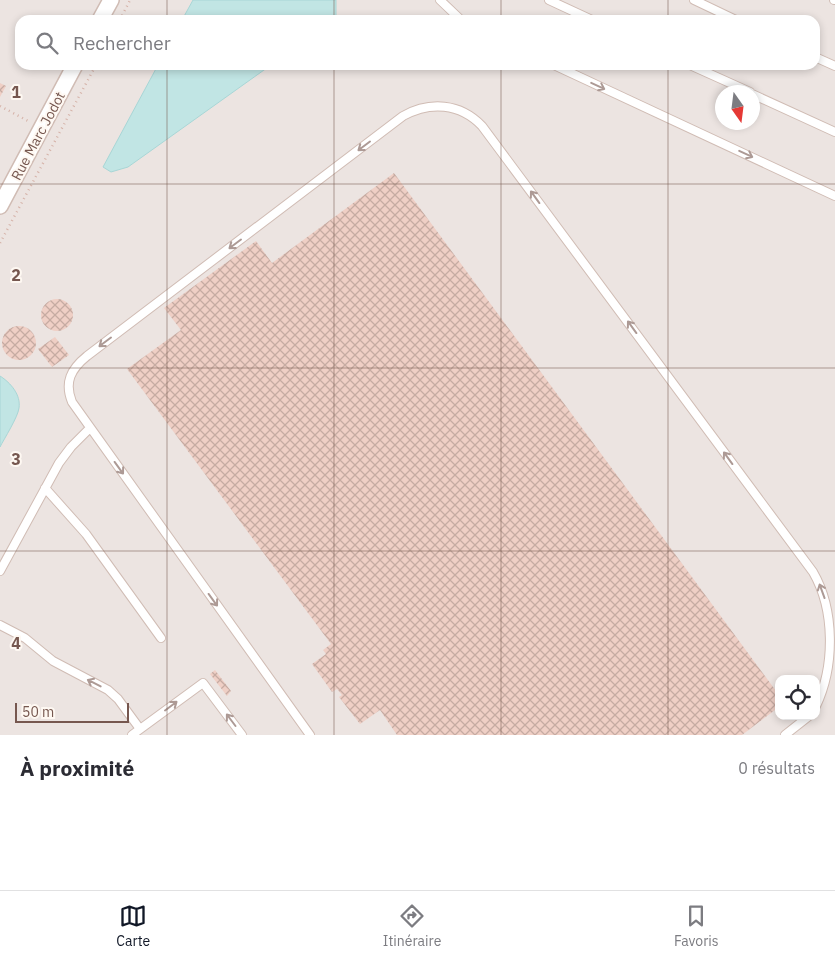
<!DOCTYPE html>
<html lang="fr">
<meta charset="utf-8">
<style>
body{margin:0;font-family:"IBM Plex Sans",sans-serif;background:#f7f7f7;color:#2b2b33}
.controls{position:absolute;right:15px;bottom:15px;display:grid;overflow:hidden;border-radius:10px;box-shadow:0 2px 8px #0003}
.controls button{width:45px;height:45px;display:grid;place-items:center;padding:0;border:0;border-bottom:1px solid #e1e1e2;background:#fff;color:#2b2b33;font:25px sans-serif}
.compass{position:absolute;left:715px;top:85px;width:45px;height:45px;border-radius:50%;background:#fff;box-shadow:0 2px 8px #0003;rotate:166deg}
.scale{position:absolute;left:15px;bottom:12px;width:114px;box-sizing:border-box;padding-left:5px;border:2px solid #76574f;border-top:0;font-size:14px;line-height:18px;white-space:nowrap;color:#76574f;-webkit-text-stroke:4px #fef8f2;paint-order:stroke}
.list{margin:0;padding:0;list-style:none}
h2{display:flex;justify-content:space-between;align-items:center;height:65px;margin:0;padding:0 20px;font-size:21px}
h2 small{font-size:16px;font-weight:400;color:#7c7c81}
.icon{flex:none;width:28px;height:28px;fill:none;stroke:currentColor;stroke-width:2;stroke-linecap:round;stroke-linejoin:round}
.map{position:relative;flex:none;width:835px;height:735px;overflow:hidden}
.search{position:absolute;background:#fff;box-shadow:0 2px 8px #0003;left:15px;right:15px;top:15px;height:55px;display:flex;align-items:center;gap:12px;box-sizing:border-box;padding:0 18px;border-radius:15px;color:#7c7c81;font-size:19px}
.sheet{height:155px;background:#fff}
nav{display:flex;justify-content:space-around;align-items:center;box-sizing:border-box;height:70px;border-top:1px solid #e1e1e2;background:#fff;font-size:14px;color:#7c7c81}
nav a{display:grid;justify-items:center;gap:2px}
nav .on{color:#111827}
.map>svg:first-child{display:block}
.industrial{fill:#ece4e1;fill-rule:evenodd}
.water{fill:#c1e5e4;stroke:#a8d6d6}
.building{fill:url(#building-cross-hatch)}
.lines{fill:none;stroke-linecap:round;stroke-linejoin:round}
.lane-casing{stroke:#d0bcb4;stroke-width:10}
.street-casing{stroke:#d0bcb4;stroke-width:18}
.path{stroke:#d5b2a8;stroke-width:2.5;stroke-dasharray:1 4;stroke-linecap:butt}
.lane{stroke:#fff;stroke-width:8}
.street{stroke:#fff;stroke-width:15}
.oneway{stroke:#ad9a95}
.grid{fill:none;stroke:#76574f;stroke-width:1;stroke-opacity:0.55}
.labels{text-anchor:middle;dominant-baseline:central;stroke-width:4;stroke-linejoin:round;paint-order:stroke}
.street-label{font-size:14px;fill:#76574f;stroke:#fef8f2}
.grid-label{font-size:16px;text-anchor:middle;font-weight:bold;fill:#76574f;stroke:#fef8f2;stroke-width:4;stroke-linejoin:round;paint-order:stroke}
</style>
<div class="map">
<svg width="835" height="735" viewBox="0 0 835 735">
<defs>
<pattern id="building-cross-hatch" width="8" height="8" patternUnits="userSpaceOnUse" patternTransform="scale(1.25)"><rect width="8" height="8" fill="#efcfc5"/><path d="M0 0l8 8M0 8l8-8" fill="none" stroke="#c6aba2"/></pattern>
</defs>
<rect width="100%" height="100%" fill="#fcf3ec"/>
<path class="industrial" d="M0 0H835V735H0ZM20 20H815V65H20ZM722 92H752V122H722ZM779 679H816V716H779Z"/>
<path class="water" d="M193 0H336V19L334 20H182Z
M158 65H271L128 167 111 172 103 167Z
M0 376C11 383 21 395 19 408 18 417 4 439 0 447Z"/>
<path class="building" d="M0 83 6 86 0 97Z
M394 173 779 695V707L742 735H397L380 710 360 724 339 697 342 695 337 689 332 692 312 664 326 654 323 650 331 644 127 369 181 330 164 308 256 241 272 263Z
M41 315a16 16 0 1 1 32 0a16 16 0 1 1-32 0Z
M2 343a17 17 0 1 1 34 0a17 17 0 1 1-34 0Z
M55 337 69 355 52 367 38 349Z
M215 670 231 691 227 696 210 674Z"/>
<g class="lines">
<g class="lane-casing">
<path id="lane" d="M440 0 461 20
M549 0 592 20
M694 0 736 20
M834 0H835
M815 57 835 66
M554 65 835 196
M690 65 750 92
M752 94 835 132
M45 488 86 534 161 638
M0 571 59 463 71 447 90 428
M0 625 25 638 53 661 108 690 118 699 140 729
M132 735 203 683 242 735
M310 735 72 402C64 382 71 369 87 356L403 116C430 101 460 103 482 126L813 572C835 610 835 666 816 706
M785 735 809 716"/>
</g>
<g class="street-casing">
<path id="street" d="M100 20 111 0
M0 206 75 65"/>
</g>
<path class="path" d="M120 20 130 0
M0 106 30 122
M0 243 96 65"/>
<use href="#lane" class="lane"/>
<use href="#street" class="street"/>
</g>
<defs><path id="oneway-shaft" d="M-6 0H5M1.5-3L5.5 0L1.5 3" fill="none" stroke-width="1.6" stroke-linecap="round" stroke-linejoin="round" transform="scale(1.25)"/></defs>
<g class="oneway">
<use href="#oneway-shaft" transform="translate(598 86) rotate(25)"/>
<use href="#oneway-shaft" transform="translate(364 146) rotate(143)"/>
<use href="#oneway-shaft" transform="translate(746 154) rotate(25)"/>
<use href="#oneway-shaft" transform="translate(535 197) rotate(-126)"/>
<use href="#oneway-shaft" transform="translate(235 244) rotate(143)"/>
<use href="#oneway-shaft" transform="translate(632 327) rotate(-126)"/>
<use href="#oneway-shaft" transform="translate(105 342) rotate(143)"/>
<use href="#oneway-shaft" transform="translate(728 458) rotate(-126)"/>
<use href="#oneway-shaft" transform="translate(119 468) rotate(54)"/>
<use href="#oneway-shaft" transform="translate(822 591) rotate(-110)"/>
<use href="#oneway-shaft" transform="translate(213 600) rotate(54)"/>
<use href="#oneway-shaft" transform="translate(94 683) rotate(-153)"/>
<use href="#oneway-shaft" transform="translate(171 706) rotate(-37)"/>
<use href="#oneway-shaft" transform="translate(231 720) rotate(-127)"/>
</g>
<path class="grid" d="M167 0V20M334 0V20M501 0V20M668 0V20M167 65V735M334 65V735M501 65V735M668 65V735M0 184H835M0 368H835M0 551H835"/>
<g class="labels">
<g class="street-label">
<text transform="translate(38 136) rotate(-62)">Rue Marc Jodot</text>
</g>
</g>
<g class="grid-label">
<text x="16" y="98">1</text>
<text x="16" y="281">2</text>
<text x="16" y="465">3</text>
<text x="16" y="649">4</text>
</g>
</svg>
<div class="controls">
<button><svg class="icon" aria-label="locate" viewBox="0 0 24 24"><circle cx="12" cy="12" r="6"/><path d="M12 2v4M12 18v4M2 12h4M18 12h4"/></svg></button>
</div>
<svg class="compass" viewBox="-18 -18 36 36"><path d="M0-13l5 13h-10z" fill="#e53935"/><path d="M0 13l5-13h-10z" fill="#7c7c81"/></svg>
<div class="scale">50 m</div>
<div class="search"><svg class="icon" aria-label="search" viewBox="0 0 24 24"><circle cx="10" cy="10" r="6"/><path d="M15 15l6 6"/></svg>Rechercher</div>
</div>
<section class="sheet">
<h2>À proximité<small>0 résultats</small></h2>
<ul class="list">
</ul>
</section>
<nav>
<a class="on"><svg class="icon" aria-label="map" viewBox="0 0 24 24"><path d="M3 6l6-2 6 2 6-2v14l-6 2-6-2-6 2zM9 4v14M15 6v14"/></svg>Carte</a>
<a><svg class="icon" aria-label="directions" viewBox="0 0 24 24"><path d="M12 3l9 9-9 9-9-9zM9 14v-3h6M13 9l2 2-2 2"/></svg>Itinéraire</a>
<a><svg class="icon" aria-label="saved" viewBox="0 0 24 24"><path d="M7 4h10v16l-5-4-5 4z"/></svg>Favoris</a>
</nav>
